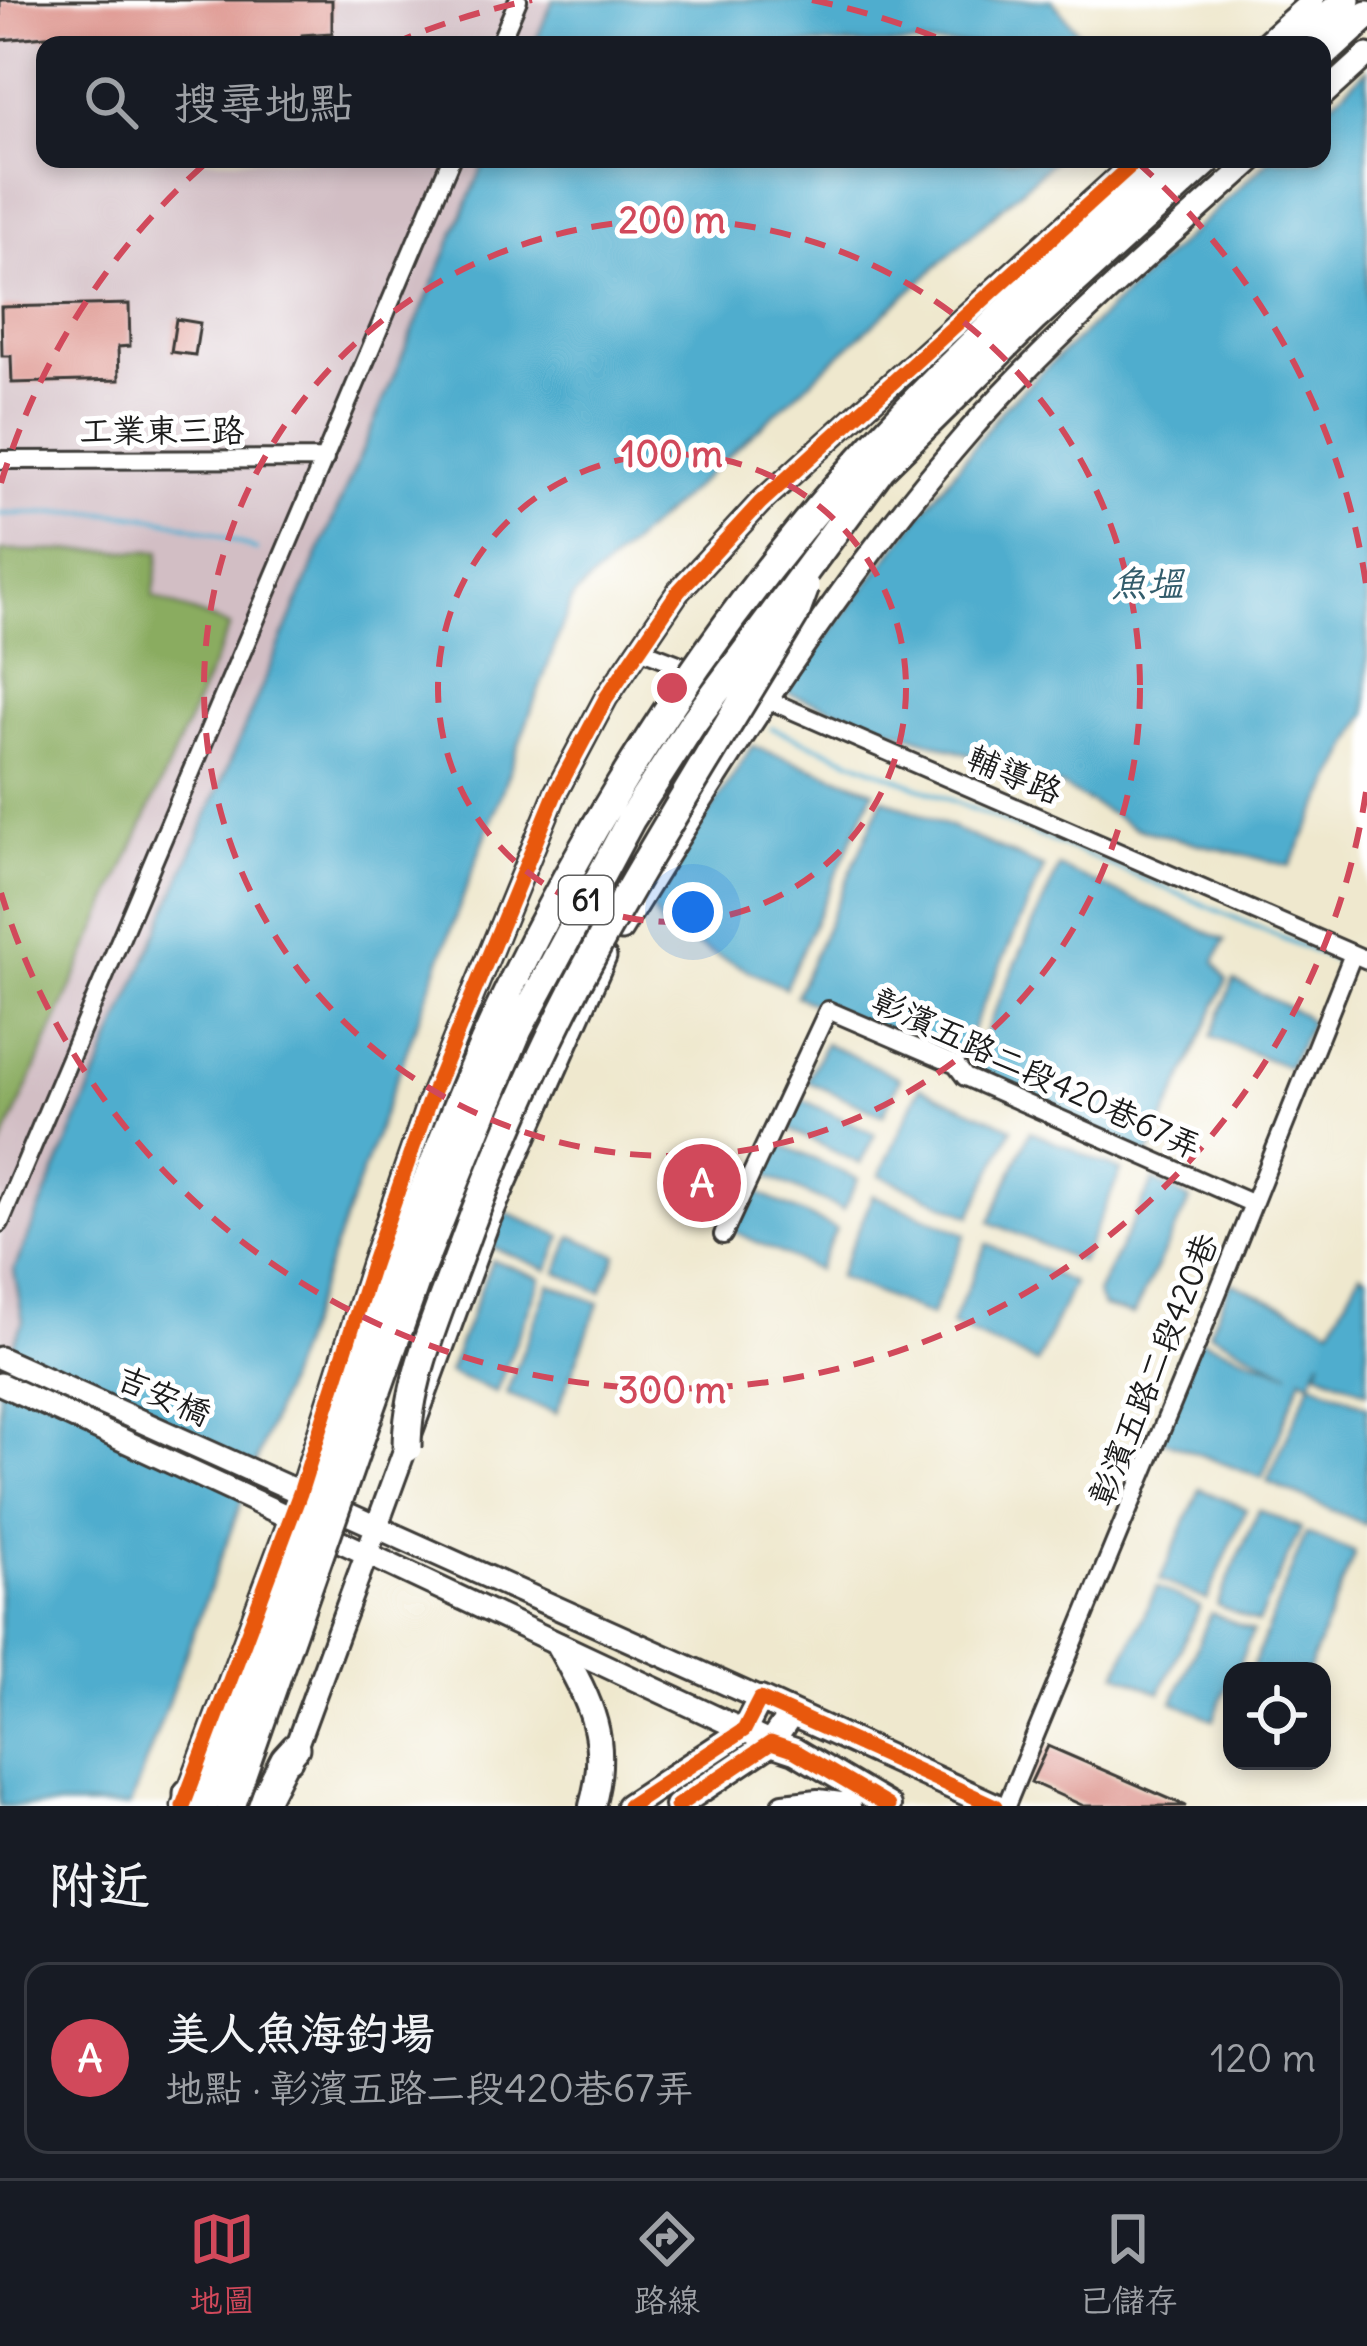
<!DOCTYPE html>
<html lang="zh-TW">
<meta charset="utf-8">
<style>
body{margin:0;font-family:Delius,"LXGW WenKai TC",sans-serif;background:#20242c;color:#f1f3f6}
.controls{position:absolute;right:36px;bottom:36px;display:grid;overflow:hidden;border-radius:24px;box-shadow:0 6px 18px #0003}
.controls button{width:108px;height:108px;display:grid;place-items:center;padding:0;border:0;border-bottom:3px solid #363941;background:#171b24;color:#f1f3f6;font:60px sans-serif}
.you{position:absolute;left:693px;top:912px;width:42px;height:42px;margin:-30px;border:9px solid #fff;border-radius:50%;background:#1a73e8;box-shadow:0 0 0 18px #1a73e833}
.badge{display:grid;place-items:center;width:78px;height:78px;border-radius:50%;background:#d1495b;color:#fff;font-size:39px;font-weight:700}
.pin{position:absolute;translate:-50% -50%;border:6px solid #fff;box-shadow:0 3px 12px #0006}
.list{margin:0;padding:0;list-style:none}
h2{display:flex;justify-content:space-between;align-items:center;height:156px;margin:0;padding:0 48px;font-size:51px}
h2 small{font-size:39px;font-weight:400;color:#9ea1a6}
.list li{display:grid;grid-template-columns:78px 1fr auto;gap:36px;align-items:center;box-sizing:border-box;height:192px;margin:0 24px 24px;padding:0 24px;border:3px solid #363941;border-radius:24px}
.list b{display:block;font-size:45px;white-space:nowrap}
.list p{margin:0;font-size:39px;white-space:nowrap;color:#9ea1a6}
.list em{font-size:39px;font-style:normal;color:#9ea1a6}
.icon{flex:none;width:66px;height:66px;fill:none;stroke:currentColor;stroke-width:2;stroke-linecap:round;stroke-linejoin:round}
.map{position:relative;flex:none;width:1367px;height:1806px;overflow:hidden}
.search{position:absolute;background:#171b24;box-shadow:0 6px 18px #0003;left:36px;right:36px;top:36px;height:132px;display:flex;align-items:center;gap:30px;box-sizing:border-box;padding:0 42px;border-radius:24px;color:#9ea1a6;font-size:45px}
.sheet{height:372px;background:#171b24}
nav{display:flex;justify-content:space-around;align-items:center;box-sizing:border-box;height:168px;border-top:3px solid #363941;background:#171b24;font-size:33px;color:#9ea1a6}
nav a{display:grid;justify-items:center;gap:6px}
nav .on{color:#d1495b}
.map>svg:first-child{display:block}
.industrial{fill:#d2bec4}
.forest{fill:#8aac60;stroke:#53643e;stroke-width:3}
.water{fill:#50adce;stroke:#366475;stroke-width:3}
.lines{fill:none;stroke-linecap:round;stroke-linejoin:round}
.stream{stroke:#50adce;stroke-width:4.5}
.building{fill:#db8e86}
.minor-casing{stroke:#3c3b37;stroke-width:22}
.tertiary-casing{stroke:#3c3b37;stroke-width:27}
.primary-casing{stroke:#3c3b37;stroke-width:30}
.trunk-casing{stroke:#3c3b37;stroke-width:33}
.minor{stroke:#fff;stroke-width:16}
.tertiary{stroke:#fff;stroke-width:21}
.primary{stroke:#fff;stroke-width:24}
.trunk{stroke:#fff;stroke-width:27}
.trunk-bridge-casing{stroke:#3c3b37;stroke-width:33;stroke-linecap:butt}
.trunk-bridge{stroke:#fff;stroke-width:27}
.cycleway-casing{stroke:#fff;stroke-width:22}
.cycleway{stroke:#e8590c;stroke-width:15}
.ring{fill:none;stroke:#d1495b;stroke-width:6;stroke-dasharray:21 15}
.labels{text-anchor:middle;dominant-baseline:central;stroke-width:10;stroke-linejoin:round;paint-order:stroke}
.shield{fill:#fff;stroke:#606060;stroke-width:3}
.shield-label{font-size:30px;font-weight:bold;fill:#1c1c1c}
.street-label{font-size:33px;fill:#1c1c1c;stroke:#fff}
.water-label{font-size:36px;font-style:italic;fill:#335d6c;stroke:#fff}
.centre{fill:#d1495b;stroke:#fff;stroke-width:6}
.ring-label{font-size:36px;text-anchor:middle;font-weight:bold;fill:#d1495b;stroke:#fff;stroke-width:10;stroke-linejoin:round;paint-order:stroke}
</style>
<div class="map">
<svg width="1367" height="1806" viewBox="0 0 1367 1806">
<rect width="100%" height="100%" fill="#fff"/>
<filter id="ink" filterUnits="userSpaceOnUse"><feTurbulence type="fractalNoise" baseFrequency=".00833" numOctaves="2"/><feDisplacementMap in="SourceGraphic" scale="24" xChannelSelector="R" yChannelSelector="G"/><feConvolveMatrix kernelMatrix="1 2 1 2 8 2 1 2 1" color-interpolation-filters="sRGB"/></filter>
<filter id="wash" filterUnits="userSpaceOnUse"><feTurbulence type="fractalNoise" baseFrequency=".004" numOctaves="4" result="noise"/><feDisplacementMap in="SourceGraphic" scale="48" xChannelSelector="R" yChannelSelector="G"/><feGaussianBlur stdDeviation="2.7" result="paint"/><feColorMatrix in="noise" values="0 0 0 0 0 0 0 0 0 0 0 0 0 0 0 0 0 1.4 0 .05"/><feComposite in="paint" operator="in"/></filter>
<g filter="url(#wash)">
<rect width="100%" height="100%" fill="#efe8ce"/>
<path class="industrial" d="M0 0H553L534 45H45V159H486L15 1270 23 1321 0 1373Z"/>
<path class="forest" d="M0 551H160L153 597 230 626 0 1150Z"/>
<path class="water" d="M553 0H1052L1089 45H534Z
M1367 69V713L1290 866 1137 829 1063 787 784 692 1004 407 1270 159H1322V111Z
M486 159H1055L573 597 130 1806H0V1373L23 1321 14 1270Z
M752 746 874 790 785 988 663 929 650 906Z
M883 798 1044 868 956 1065 796 996Z
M1059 867 1225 940 1215 962 1227 980 1147 1158 965 1077Z
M1234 980 1303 1015 1311 1023 1288 1067 1211 1037Z
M825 1043 900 1078 883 1115 807 1081Z
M920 1087 1012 1128 971 1216 880 1175Z
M797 1097 875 1134 860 1164 783 1126Z
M1030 1131 1121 1171 1081 1262 990 1222Z
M776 1142 858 1179 843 1210 761 1173Z
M1154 1180 1190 1200 1133 1315 1103 1307 1097 1293Z
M752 1190 836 1229 817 1270 733 1231Z
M873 1195 966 1234 931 1316 838 1277Z
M506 1213 562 1236 548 1270 492 1247Z
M572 1236 617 1255 601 1292 557 1272Z
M987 1244 1073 1283 1037 1363 951 1325Z
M492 1260 541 1278 496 1392 448 1373Z
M1360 1273 1367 1276V1392L1318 1371 1321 1358 1311 1381 1367 1406 1366 1525 1267 1482 1311 1382 1302 1377 1262 1478 1161 1440 1199 1339 1290 1373 1209 1332 1231 1282 1331 1327Z
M549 1284 599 1303 556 1413 506 1394Z
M1200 1489 1246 1509 1207 1600 1160 1580Z
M1259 1510 1301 1528 1258 1623 1217 1605Z
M1306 1533 1355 1552 1308 1671H1251Z
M1157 1587 1200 1607 1160 1693 1117 1673Z
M1211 1613 1253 1631 1236 1671H1232L1214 1720 1173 1702Z"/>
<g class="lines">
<path class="stream" d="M0 514C105 512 157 507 256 550
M772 728 1094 858 1334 960
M563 918 600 849"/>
</g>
<g id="blocks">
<path class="building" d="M0 0H332V33L302 35 300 45H47V36L0 40Z
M129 304 130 346 118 347 119 380 12 383 11 356H2L1 307Z
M176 319 200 323 195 355 171 352Z
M694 1151 729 1164 710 1215 675 1202Z
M1048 1746 1186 1806H1084L1031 1782Z"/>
</g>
</g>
<g filter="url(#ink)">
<use href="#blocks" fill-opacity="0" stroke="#3c3b37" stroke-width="3"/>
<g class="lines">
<g class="minor-casing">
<path id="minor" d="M499 45 518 0
M0 460 325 459
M637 648 699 672
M757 695 1367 960
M0 1223 451 159
M723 1235 828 1010 956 1065 965 1077 1251 1203
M1006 1806 1199 1339 1353 954"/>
</g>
<g class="tertiary-casing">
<path id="tertiary" d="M1263 45 1313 0
M1322 96 1367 55
M621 930C727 757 836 584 970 430 1056 332 1158 247 1254 159
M0 1358 760 1699
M0 1384C259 1501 514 1624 771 1743
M291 1760 489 1220 605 957
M183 1806 300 1493 372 1265 428 1104 556 792 606 698 678 592 760 503 1138 159"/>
</g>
<g class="primary-casing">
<path id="primary" d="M559 1646C591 1703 611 1740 592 1806
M771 1743 795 1751 888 1806
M629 1806 744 1730 760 1699 995 1806
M677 1806 771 1743 791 1714
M784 1806 818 1802 848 1806"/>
</g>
<g class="trunk-casing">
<path id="trunk" d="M1296 45 1346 0
M1322 56 1367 15
M188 1793V1806
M261 1806 285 1759 295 1748"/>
</g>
<use href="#minor" class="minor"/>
<use href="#tertiary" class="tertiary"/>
<use href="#primary" class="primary"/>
<use href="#trunk" class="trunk"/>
<g class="trunk-bridge-casing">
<path id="trunk-bridge" d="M407 1448C407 1385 434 1323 456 1264 495 1155 542 1046 598 945 660 833 729 724 795 614L805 587
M204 1806C253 1668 301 1530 350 1392 395 1266 439 1140 495 1019 575 847 679 678 799 531 910 395 1042 277 1171 159
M231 1806 416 1280 478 1125 518 1030 631 819 692 724 881 469 1034 318 1209 159"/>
</g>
<use href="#trunk-bridge" class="trunk-bridge"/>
<g class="cycleway-casing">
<path id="cycleway" d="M183 1806 300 1493 372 1265 428 1104 556 792 606 698 678 592 760 503 1138 159
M629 1806 744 1730 760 1699 995 1806
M677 1806 771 1743 795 1751 888 1806"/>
</g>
<use href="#cycleway" class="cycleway"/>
</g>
</g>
<g class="ring">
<circle cx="672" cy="688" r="234"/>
<circle cx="672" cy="688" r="468"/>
<path d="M1366 792A702 702 0 0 1 1 893M1 483A702 702 0 0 1 207 162M392 44A702 702 0 0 1 532 0M812 0A702 702 0 0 1 952 44M1137 162A702 702 0 0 1 1366 584"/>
</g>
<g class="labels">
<rect class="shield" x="559" y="876" width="54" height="48" rx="9"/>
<g class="shield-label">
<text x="586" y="900">61</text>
</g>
<g class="street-label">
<text x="162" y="430">工業東三路</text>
<text transform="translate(1015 774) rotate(23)">輔導路</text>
<text transform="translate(1037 1073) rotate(25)">彰濱五路二段420巷67弄</text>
<text transform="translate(1153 1369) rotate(-68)">彰濱五路二段420巷</text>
<text transform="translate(164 1395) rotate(24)">吉安橋</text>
</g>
<g class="water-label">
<text x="1147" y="583">魚塭</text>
</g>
</g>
<circle cx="672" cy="688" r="18" class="centre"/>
<g class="ring-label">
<text x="672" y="233">200 m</text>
<text x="672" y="467">100 m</text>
<text x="672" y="1403">300 m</text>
</g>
</svg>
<div class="controls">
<button><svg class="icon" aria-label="locate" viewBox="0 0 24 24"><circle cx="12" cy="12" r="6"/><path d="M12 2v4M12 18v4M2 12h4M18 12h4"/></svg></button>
</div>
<div class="you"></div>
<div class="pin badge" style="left:702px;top:1183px">A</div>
<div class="search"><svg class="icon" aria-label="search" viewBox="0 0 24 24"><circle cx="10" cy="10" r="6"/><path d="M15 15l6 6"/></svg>搜尋地點</div>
</div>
<section class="sheet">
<h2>附近<small></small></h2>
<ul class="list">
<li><span class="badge">A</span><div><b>美人魚海釣場</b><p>地點 · 彰濱五路二段420巷67弄</p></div><em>120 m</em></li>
</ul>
</section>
<nav>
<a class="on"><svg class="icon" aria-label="map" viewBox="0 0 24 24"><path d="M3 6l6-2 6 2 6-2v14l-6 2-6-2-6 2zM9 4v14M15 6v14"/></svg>地圖</a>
<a><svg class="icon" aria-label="directions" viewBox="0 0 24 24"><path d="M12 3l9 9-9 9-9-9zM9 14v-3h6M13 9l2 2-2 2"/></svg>路線</a>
<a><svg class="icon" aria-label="saved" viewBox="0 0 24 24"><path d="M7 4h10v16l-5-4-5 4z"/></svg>已儲存</a>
</nav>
